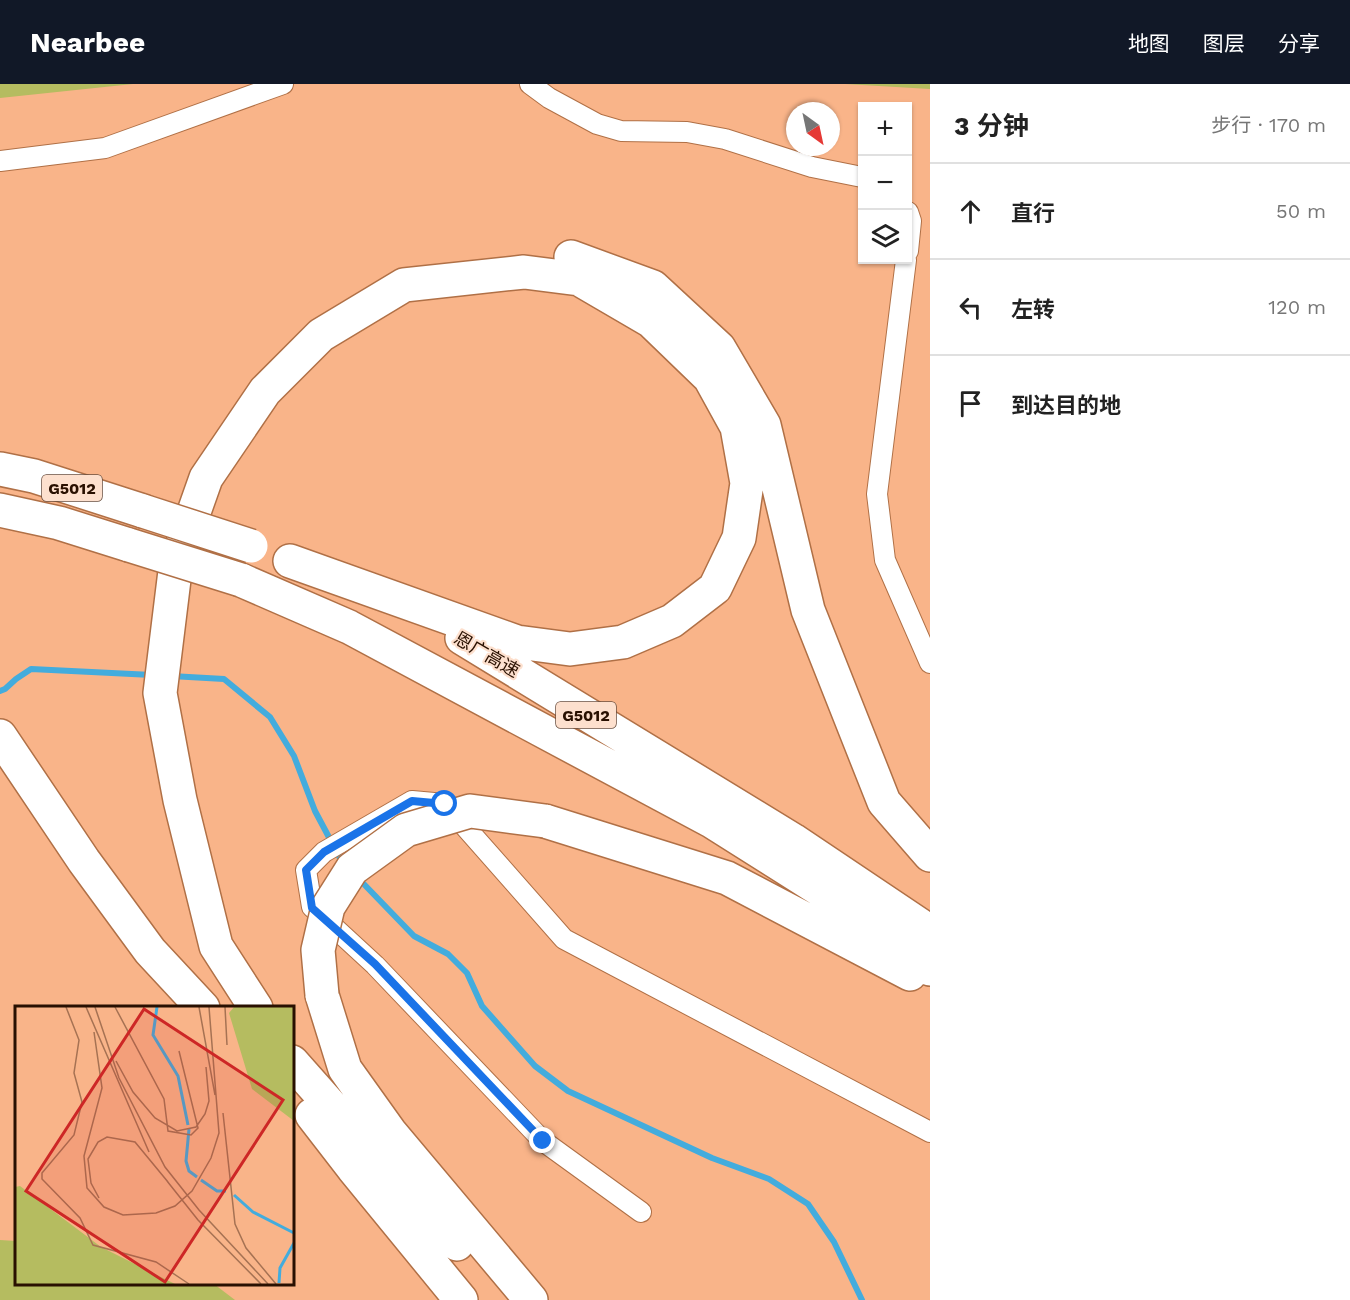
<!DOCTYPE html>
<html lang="zh">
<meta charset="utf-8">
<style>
body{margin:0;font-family:"Work Sans","Noto Sans SC",sans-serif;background:#f2f2f2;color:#222}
.controls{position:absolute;right:18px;top:18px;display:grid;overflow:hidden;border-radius:0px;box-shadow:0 2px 4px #0004}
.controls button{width:54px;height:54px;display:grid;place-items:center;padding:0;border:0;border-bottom:2px solid #e0e0e0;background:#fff;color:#222;font:30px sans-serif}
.compass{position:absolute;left:786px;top:18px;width:54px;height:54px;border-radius:50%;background:#fff;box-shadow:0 2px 4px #0004;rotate:147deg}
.stop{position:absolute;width:18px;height:18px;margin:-14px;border:4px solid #1a73e8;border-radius:50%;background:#fff}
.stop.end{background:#1a73e8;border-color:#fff;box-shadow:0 2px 6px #0008}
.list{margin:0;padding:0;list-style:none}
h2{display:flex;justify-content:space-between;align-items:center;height:78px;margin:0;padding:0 24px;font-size:26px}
h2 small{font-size:20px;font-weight:400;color:#767676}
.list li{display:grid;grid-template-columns:39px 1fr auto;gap:18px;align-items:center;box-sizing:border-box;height:96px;padding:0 24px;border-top:2px solid #e0e0e0}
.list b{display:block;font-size:22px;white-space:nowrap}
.list em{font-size:20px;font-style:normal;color:#767676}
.icon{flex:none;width:33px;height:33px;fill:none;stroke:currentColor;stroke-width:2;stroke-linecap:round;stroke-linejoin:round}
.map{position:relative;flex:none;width:930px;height:1216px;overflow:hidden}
header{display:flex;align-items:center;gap:36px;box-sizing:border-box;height:84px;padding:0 30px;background:#111827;color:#fff}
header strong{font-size:28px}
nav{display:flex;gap:33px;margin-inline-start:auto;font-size:21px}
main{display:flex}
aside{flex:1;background:#fff}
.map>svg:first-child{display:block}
.green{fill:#b5bc60}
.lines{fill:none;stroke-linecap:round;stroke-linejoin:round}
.stream{stroke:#43acdd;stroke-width:6}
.minor-casing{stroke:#b07046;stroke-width:22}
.motorway-casing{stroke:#b07046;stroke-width:36}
.minor{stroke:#fff;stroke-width:20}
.motorway{stroke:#fff;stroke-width:33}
.motorway-bridge-casing{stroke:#b07046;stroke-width:36;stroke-linecap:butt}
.motorway-bridge{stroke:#fff;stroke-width:33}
.route{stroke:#1a73e8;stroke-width:8}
.labels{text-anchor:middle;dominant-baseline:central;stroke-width:4.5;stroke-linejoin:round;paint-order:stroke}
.shield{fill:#fde0ce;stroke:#694e3e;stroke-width:1.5}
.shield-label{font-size:16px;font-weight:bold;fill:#291001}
.street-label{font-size:18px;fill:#291001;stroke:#fde0ce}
.inset-river{fill:none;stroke:#43acdd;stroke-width:3}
.inset-road{fill:none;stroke:#a67253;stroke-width:1.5}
.view{fill:#cd2726;fill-opacity:0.15;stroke:#cd2726;stroke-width:3}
.inset-edge{fill:none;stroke:#291001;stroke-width:3}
</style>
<header>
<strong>Nearbee</strong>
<nav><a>地图</a><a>图层</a><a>分享</a></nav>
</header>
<main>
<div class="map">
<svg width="930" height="1216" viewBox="0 0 930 1216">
<rect width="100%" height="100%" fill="#f9b489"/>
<path class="green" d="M0 0H133L0 14Z
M845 0H930V5Z
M0 1156 16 1157V1200H214L235 1216H0Z"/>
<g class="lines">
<path class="stream" d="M171 592 224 595 270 633 294 672 315 727 340 774 345 780
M0 607 5 605 16 595 31 585 152 591
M358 794 414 852 448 870 467 889 482 922 535 982 568 1007 712 1074 769 1095 808 1120 834 1158 862 1216"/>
<g class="minor-casing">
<path id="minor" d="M530 0 549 14 597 40 621 47 687 48 725 55 812 83 862 93
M0 77 105 64 283 0
M908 128 911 137 908 167
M906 176 877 410 885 476 930 579
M641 1128 543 1057 375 881 312 823 306 786 324 768 412 717 445 720 564 855 930 1048"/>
</g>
<g class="motorway-casing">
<path id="motorway" d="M571 173 653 203 719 264 764 341 808 526 884 718 930 771
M0 385 34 392 143 427
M0 426 59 439 129 461
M241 496 349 543 713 738 838 817 930 885
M462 554 793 756 930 848
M0 652 84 777 150 867 203 924
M545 737 727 794 910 890
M322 911 345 985 390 1048 531 1216
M256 924 216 862 180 716 160 609 176 479 206 394 265 307 321 251 404 201 524 188 579 195 651 237 710 294 737 343 747 399 739 454 715 504 672 537 623 558 570 565 517 558 290 477
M292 978 378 1075 457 1160
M312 1031 353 1084 461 1216"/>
</g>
<use href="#minor" class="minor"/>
<use href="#motorway" class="motorway"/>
<g class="motorway-bridge-casing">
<path id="motorway-bridge" d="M143 427 251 462
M129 461 241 496
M322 911 318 866 328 823 352 785 406 746 470 727 545 737"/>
</g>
<use href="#motorway-bridge" class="motorway-bridge"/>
</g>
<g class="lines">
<path class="route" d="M445 720 412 717 324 768 306 786 312 824 375 880 543 1057"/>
</g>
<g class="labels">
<g class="shield">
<rect x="42" y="391" width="60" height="26" rx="4.5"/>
<rect x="556" y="618" width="60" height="26" rx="4.5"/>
</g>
<g class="shield-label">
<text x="72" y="404">G5012</text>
<text x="586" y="631">G5012</text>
</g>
<g class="street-label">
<text transform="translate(487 570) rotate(30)">恩广高速</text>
</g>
</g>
<g transform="translate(15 922)">
<rect width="279" height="279" fill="#f9b489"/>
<path d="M219 1H279V115L237 83 214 7ZM5 180 86 241 160 278H0V181Z" fill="#b5bc60"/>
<path class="inset-river" d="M142 1 138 29 163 70 173 119M174 123 171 155 174 165 182 171M186 174 202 185H211M219 189 238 206 279 227M264 277 265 262 279 237"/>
<path class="inset-road" d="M51 1 64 34 59 67 67 96 59 129 27 167V173L65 212 78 239 141 256 174 278M71 1 134 146M80 1 104 72 150 161 184 204 253 278M100 1 149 93 153 125 176 129 183 122 164 45M184 1 200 89M210 1 212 39M79 26 87 82 69 150 72 182 89 201 108 209 141 207 160 200 177 185 196 152 204 127 194 1M101 55 118 86 140 112 162 125 181 121 190 108 194 95 191 61M208 107 220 218 231 242 261 278M152 175 183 214 246 278M84 192 76 177 73 153 83 136 92 131 120 136 153 176"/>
<path class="view" d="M129 3 268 94 150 276 11 185Z"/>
<rect width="279" height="279" class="inset-edge"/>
</g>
</svg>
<div class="controls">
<button>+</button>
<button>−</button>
<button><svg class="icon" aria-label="layers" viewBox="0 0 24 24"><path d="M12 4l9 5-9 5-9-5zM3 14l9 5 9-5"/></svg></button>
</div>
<svg class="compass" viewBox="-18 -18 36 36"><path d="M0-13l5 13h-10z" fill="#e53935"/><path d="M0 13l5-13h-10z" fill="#767676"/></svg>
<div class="stop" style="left:445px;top:720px"></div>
<div class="stop end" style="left:543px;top:1057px"></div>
</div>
<aside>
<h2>3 分钟<small>步行 · 170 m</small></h2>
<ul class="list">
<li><svg class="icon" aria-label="ahead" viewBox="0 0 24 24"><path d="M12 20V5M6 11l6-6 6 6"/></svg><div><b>直行</b></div><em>50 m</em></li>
<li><svg class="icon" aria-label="left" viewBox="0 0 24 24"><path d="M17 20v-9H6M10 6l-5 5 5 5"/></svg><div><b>左转</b></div><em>120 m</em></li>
<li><svg class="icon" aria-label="arrive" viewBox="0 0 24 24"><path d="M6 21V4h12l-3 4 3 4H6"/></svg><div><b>到达目的地</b></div></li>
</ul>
</aside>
</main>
